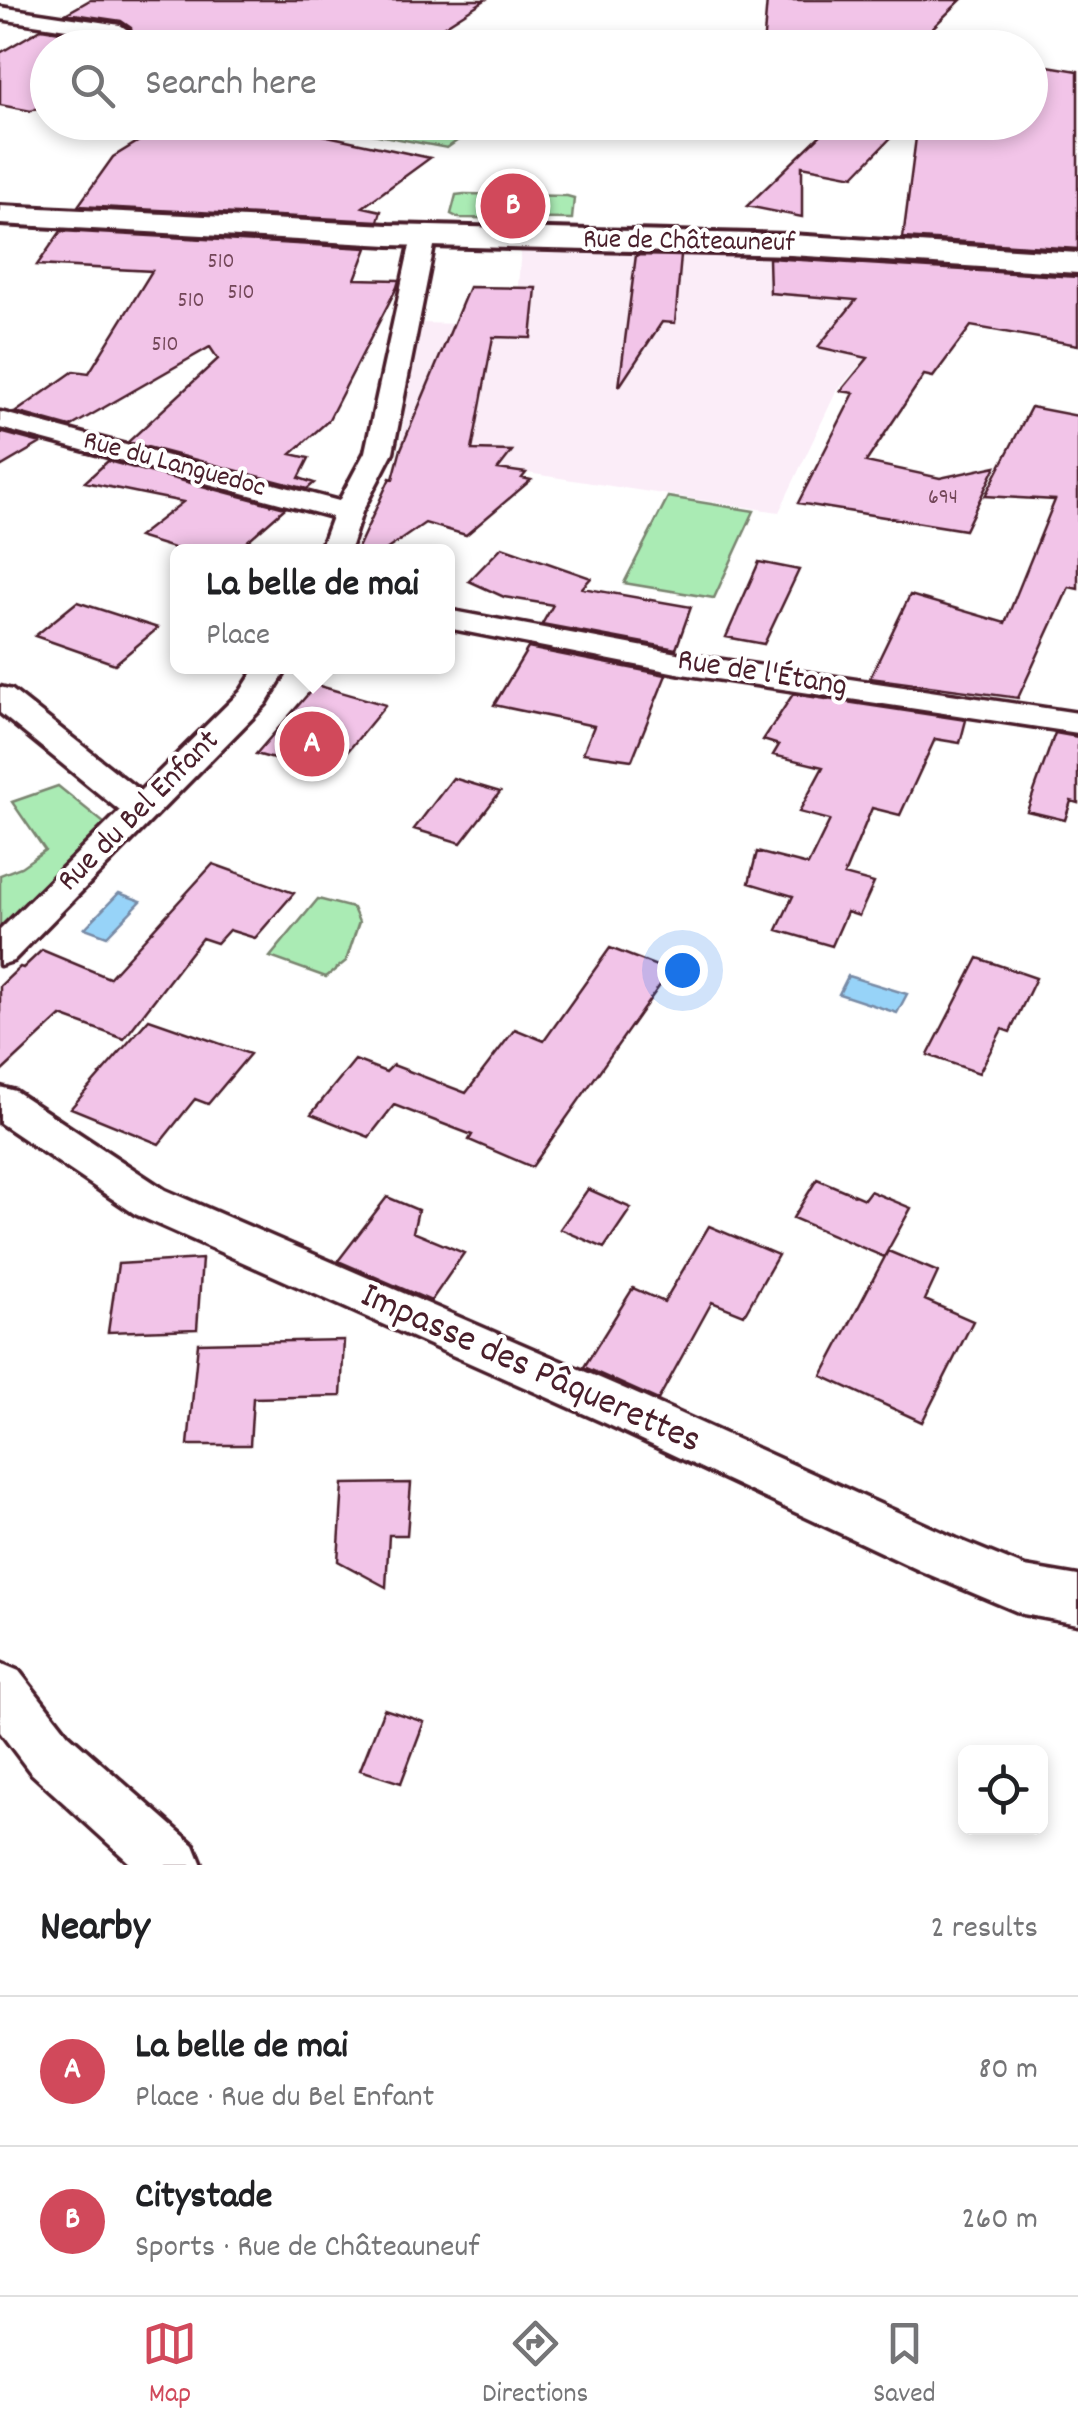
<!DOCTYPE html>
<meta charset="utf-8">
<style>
body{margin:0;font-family:Dekko,sans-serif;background:#f2f2f2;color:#202124}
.controls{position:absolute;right:30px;bottom:30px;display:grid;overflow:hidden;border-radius:15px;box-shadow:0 5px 15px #0003}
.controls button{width:90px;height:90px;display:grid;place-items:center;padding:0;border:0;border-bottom:2px solid #e0e0e0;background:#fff;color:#202124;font:50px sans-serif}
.you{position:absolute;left:682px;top:970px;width:35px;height:35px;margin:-25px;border:8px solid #fff;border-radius:50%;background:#1a73e8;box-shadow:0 0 0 15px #1a73e833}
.badge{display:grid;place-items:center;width:65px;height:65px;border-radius:50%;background:#d1495b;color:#fff;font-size:32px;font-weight:700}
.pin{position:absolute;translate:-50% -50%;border:5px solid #fff;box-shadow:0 2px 10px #0006}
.popup{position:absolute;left:170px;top:544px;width:285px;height:130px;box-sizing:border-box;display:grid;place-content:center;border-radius:15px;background:#fff;filter:drop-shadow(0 2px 8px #0005);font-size:32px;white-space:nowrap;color:#757577}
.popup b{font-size:38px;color:#202124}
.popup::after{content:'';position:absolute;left:50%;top:100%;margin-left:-20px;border:20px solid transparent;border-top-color:#fff}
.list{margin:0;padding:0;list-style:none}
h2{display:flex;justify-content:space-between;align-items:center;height:130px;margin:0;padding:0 40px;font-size:42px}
h2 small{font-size:32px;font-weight:400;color:#757577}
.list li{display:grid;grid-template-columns:65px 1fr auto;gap:30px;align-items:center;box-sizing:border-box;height:150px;padding:0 40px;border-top:2px solid #e0e0e0}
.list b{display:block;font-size:38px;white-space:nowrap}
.list p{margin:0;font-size:32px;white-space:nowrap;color:#757577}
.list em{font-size:32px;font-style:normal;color:#757577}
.icon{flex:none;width:55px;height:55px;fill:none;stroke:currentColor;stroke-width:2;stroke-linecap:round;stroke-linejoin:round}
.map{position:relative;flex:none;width:1078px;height:1865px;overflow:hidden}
.search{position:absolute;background:#fff;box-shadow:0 5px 15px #0003;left:30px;right:30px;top:30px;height:110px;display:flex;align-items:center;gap:25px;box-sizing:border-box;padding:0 35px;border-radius:55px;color:#757577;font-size:38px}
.sheet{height:430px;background:#fff}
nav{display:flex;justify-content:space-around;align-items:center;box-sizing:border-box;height:140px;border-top:2px solid #e0e0e0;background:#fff;font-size:28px;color:#757577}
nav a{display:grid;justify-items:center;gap:5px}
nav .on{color:#d1495b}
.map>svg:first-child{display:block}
.built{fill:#fbedf8}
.green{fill:#aaebb4;stroke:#7a8570;stroke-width:2.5}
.water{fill:#97d3f8;stroke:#788ba6;stroke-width:2.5}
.building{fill:#f2c4e8;stroke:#4a1f2b;stroke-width:2.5}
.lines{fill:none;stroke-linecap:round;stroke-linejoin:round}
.street-casing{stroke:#4a1f2b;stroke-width:7}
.secondary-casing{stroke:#4a1f2b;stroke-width:8}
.street{fill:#fff;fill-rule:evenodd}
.secondary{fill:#fff;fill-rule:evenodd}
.labels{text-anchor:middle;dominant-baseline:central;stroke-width:8;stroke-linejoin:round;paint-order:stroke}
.far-number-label{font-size:22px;fill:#74485a}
.far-street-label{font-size:28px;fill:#4a1f2b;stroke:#fff}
.street-label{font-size:32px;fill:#4a1f2b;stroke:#fff}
.near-street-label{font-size:38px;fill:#4a1f2b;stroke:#fff}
</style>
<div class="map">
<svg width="1078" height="1865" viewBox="0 0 1078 1865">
<rect width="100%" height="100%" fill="#fff"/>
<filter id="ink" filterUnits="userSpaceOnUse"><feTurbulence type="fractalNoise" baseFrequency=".01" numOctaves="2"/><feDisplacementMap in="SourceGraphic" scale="20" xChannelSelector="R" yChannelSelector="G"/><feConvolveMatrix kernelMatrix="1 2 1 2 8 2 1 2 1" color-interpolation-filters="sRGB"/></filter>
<g filter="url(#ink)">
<path class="built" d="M521 248 881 257 942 263 918 284 923 291 836 392 779 512 496 468 512 451 400 449 417 323 515 325Z"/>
<path class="green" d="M334 123H438L474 129 447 148 329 126Z
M464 194 567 196 574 198 572 219 459 218 451 214 456 195Z
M668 497 754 511 714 598 624 583Z
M58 786 109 827 0 927V875L21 867 45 850 12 802Z
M318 899 353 908 359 922 346 961 326 977 270 957Z"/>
<path class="water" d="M119 893 141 901 107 936 85 928Z
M848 976 907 994 897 1013 839 994Z"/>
<path class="building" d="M90 0H485L410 48H48V102L31 111 0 105V53L41 29 119 41 131 34V28L121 21 67 13Z
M767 0H961L912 48H763Z
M1030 63 1078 71V249L903 238 918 122H1030Z
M170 122 267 123 430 158 363 207 381 211 378 221 78 206 113 157Z
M834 122H906L854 176 802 166V217L747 206Z
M61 231 367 248 355 279 399 280 397 287 328 421 291 454 309 458 299 478 314 483 307 489 128 442 218 359 210 347 70 427 16 412 74 371 89 373 152 271 37 265Z
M636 255 681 256 675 323 662 322 619 387Z
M769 258 1078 277V345L971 326 933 377 924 375 866 462 940 478 996 466 965 530 798 503 854 393 841 391 868 358 818 347 856 300 770 293Z
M469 287 536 288 531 338 493 337 472 450 512 451 498 469 526 473 522 478 531 480 466 535 425 523 383 552H356L390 478 393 479 401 449Z
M1031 407 1078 416V589L1069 587 1018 698 870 678 910 595 1005 623 1055 500 985 496Z
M0 432 41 443 0 467Z
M108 461 285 508 235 552H186L138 537 183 502 85 482Z
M502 547 591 578 582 588 691 607 676 649 542 624 553 605 504 597 469 581Z
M759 562 799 570 764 644 726 637Z
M77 602 158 628 115 664 35 636Z
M528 648 666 675 632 760 583 753 594 726 494 705Z
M316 685 386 705 348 751 337 761 332 760 321 772 256 754Z
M793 694 966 720 960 743 935 739 900 815 872 808 844 875 874 883 859 916 847 912 832 946 777 930 793 896 749 883 757 852 808 865 830 820 799 812 823 767 773 755 779 745 763 740Z
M1055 733 1078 737V803L1071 801 1065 820 1027 811Z
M453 778 500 792 461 843 414 829Z
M213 864 294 893 255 938 229 930 217 943 202 938 124 1039 61 1016 0 1073V986L20 967 23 968 42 950 109 978Z
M610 948 670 971 532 1167 469 1140 472 1135 394 1105 369 1137 311 1114 355 1060 386 1072 393 1065 466 1093 515 1029 544 1041Z
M978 958 1036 978 1010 1032 1002 1029 979 1073 928 1055Z
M149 1019 250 1054 208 1104 195 1099 159 1144 71 1108Z
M817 1179 864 1199 870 1191 911 1208 884 1257 793 1218Z
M588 1189 631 1208 604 1248 560 1229Z
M387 1197 418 1210 413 1232 464 1253 431 1301 338 1261Z
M709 1226 778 1255 744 1315 712 1302 658 1400 584 1367 633 1288 664 1302Z
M888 1251 938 1272 925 1300 973 1321 922 1422 822 1376Z
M202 1259 197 1329 108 1332 118 1264Z
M344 1340 341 1396 253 1398 250 1445H188L198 1343Z
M411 1483 407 1535H389L386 1587 338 1561 343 1484Z
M384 1709 424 1722 401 1783 360 1770Z"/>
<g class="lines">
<g class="street-casing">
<path id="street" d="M0 7 120 25 129 31 120 37 0 19Z
M424 229 436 236 393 452 362 512 349 552H319L332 517 0 428V412L339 501 365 452 412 236Z
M447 610 682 654 1078 713V733L682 674 447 628Z
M257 666H289L266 704 13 961 0 965V930L120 811 0 713V687L12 690 140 791 241 691Z
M0 1087 15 1091 165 1190 639 1395 957 1539 1025 1567 1078 1576V1624L1023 1614 921 1571 605 1423 135 1214 0 1123Z
M0 1663 19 1671 68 1734 194 1845 202 1865H132L30 1772 0 1732Z"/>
</g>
<g class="secondary-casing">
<path id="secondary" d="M0 206 389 225 791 235 1078 253V273L791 255 389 245 0 224Z"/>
</g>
<use href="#street" class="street"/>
<use href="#secondary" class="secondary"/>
</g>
</g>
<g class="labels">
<g class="far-number-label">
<text x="221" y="262">510</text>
<text x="241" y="293">510</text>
<text x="191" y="301">510</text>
<text x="165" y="345">510</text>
<text x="943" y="498">694</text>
</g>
<g class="far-street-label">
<text transform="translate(689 243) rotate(1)">Rue de Châteauneuf</text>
<text transform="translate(174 466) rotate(15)">Rue du Languedoc</text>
</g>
<g class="street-label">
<text transform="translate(762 675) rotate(9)">Rue de l'Étang</text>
<text transform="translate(140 812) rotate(-45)">Rue du Bel Enfant</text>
</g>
<g class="near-street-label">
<text transform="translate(530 1370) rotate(24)">Impasse des Pâquerettes</text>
</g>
</g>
</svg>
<div class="controls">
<button><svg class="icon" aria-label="locate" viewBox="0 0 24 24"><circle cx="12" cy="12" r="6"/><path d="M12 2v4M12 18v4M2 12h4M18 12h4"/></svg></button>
</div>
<div class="you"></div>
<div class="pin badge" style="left:312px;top:744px">A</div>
<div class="popup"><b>La belle de mai</b>Place</div>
<div class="pin badge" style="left:513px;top:206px">B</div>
<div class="search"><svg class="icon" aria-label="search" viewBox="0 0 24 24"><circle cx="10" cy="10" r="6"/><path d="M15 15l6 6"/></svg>Search here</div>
</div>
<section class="sheet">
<h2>Nearby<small>2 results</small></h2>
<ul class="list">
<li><span class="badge">A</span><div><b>La belle de mai</b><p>Place · Rue du Bel Enfant</p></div><em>80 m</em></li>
<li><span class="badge">B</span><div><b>Citystade</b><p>Sports · Rue de Châteauneuf</p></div><em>260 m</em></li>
</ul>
</section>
<nav>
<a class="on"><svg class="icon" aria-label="map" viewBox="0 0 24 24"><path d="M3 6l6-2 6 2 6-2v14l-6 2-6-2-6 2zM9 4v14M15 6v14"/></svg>Map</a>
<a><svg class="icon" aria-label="directions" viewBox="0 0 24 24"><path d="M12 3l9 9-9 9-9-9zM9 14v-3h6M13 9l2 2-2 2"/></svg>Directions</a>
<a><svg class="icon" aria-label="saved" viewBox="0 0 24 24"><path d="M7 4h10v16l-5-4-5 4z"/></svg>Saved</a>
</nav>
